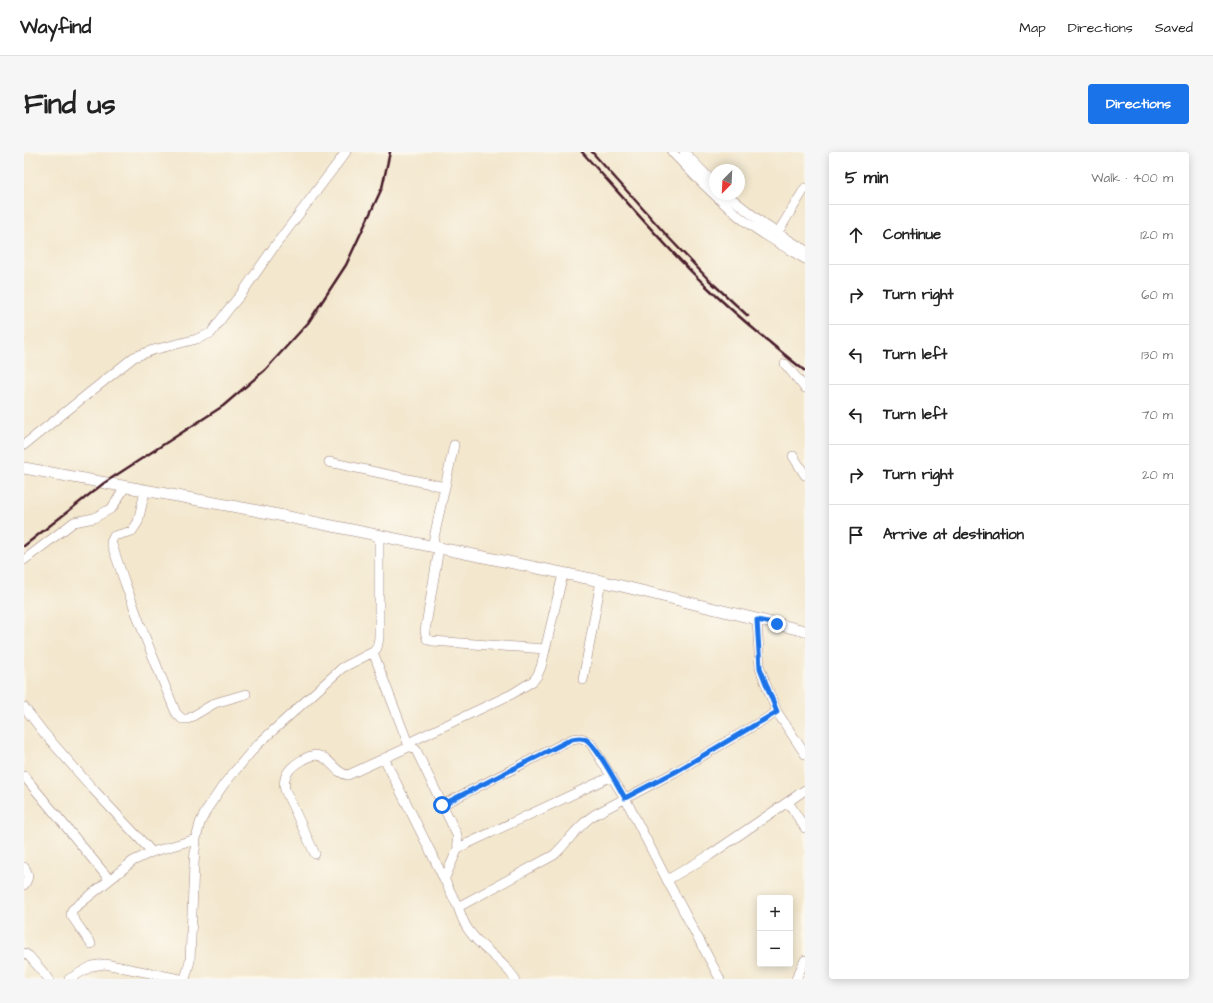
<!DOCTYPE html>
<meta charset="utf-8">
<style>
body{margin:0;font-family:"Architects Daughter",sans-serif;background:#f6f6f6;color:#222}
.controls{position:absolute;right:12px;bottom:12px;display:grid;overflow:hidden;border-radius:4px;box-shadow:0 2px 10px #0003}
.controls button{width:36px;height:36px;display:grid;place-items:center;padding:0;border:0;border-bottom:1px solid #e0e0e0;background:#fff;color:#222;font:20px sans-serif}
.compass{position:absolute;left:685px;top:12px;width:36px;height:36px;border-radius:50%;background:#fff;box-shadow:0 2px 10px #0003;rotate:204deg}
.stop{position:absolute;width:12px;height:12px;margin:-9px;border:3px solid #1a73e8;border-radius:50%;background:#fff}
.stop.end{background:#1a73e8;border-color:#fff;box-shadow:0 1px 4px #0008}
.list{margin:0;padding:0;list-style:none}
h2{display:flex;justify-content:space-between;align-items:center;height:52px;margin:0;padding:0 16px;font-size:17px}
h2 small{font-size:13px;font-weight:400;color:#767676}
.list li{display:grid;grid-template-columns:26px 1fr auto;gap:12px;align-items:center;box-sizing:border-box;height:60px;padding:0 16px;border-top:1px solid #e0e0e0}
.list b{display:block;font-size:15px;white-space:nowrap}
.list em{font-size:13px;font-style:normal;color:#767676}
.icon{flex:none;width:22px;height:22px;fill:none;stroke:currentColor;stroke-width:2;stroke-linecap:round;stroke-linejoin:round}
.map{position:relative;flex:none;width:781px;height:827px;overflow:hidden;border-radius:4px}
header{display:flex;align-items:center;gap:24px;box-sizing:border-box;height:56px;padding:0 20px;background:#fff;border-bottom:1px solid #e0e0e0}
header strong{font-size:19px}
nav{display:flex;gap:22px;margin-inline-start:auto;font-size:14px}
.intro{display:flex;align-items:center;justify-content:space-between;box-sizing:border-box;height:96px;padding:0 24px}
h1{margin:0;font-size:28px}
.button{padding:10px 18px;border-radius:4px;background:#1a73e8;color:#fff;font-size:14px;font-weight:700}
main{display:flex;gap:24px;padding:0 24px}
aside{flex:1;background:#fff;border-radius:4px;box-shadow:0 2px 10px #0003}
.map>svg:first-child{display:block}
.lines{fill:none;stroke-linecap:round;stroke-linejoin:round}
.minor-casing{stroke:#9e837c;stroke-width:10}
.major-casing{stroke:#9e837c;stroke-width:12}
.minor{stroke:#fff;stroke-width:9}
.major{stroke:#fff;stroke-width:11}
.rail{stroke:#4a1f2b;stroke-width:2.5}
.route{stroke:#1a73e8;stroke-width:5}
</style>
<header>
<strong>Wayfind</strong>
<nav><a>Map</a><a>Directions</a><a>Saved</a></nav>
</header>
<div class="intro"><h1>Find us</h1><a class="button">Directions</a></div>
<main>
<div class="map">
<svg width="781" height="827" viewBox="0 0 781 827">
<rect width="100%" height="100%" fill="#fbf7ec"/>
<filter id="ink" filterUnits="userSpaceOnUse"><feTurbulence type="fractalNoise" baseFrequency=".025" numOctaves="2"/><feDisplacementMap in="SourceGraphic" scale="8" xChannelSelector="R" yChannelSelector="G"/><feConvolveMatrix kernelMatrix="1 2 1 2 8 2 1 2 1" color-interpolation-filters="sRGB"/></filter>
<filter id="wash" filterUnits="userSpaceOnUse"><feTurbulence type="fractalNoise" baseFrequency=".012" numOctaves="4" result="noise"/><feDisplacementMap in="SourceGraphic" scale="16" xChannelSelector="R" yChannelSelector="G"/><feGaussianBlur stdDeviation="0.9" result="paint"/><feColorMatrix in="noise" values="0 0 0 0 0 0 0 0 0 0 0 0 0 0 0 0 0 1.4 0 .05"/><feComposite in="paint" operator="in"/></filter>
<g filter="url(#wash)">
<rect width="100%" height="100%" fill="#f3e7cd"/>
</g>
<g filter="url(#ink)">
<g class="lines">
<g class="minor-casing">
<path id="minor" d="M648 0C670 23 692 46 717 66 737 82 759 94 781 107
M660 0 691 32
M702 42 741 73 781 98
M754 80 781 36
M761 212 781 236
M0 293 110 205 129 198 173 187 187 181 203 159 218 141 250 95 322 0
M769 304 781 323
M305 310 421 335
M121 339 114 370 108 379 90 384 87 390 101 431 121 485 152 561 158 567H164L191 551 222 542
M408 395 430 293
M415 396 401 479 403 487 408 489 521 497
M0 408 50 370 70 366 88 356 101 335
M733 468 736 516 741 530 753 560 781 602
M349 500 385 594
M559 528 577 429
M0 555 20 581 68 636 128 700
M384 591 488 542 509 529 513 524 517 515 539 422
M360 606 434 755C437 763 440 773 446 780 459 798 479 808 491 827
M0 624 85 727
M764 650 781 676
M418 653 548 587C557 585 561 586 567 592L601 646 643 728 696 827
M434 696 588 624
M291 702 261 638C258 623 266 615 278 608 284 605 289 602 296 604 307 607 312 622 324 623L387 594 392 598 433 683 434 696 420 728
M0 715C5 722 5 726 0 733
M643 728 686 703 781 638
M434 755 530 703C544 690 554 673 570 663L651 620 753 560
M67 792 47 763 48 758 109 709 128 700 172 687
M0 801 5 804 25 827
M45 827 68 814 81 812 156 827
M161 827 166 809 170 712 172 687 176 671 183 657 200 632 232 594 318 516 349 500 353 496 355 486V383
M772 827 781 808"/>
</g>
<g class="major-casing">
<path id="major" d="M0 316 240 360 577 429 781 479"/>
</g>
<use href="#minor" class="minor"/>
<use href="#major" class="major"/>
<path class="rail" d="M558 0C599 45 638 92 682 134 713 164 747 192 781 219
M568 0 645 86 685 128 724 164
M0 394 80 331 199 254 241 218 284 171 322 113 358 36 366 0"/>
</g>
</g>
<g class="lines" filter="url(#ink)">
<path class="route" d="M418 653 548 587C553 586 556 585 561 587 572 592 594 634 601 646L651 620 753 560 736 516 733 468 753 472"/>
</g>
</svg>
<div class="controls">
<button>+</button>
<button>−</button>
</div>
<svg class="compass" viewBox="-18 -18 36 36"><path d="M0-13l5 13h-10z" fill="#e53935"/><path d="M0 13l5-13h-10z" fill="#767676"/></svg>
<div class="stop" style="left:418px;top:653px"></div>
<div class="stop end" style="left:753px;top:472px"></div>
</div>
<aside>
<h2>5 min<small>Walk · 400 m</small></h2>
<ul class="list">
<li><svg class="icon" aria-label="ahead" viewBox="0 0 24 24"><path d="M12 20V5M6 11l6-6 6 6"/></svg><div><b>Continue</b></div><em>120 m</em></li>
<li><svg class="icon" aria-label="right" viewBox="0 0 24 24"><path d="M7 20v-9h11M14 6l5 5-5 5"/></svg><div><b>Turn right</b></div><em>60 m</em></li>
<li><svg class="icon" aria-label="left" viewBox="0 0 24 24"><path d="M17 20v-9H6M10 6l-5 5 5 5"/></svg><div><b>Turn left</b></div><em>130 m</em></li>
<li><svg class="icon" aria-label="left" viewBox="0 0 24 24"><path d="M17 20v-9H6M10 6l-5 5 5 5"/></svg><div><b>Turn left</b></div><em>70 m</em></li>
<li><svg class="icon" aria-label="right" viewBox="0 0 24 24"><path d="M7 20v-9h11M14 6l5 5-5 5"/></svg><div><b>Turn right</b></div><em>20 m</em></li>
<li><svg class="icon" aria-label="arrive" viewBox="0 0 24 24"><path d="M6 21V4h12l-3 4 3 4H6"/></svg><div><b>Arrive at destination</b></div></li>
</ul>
</aside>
</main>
